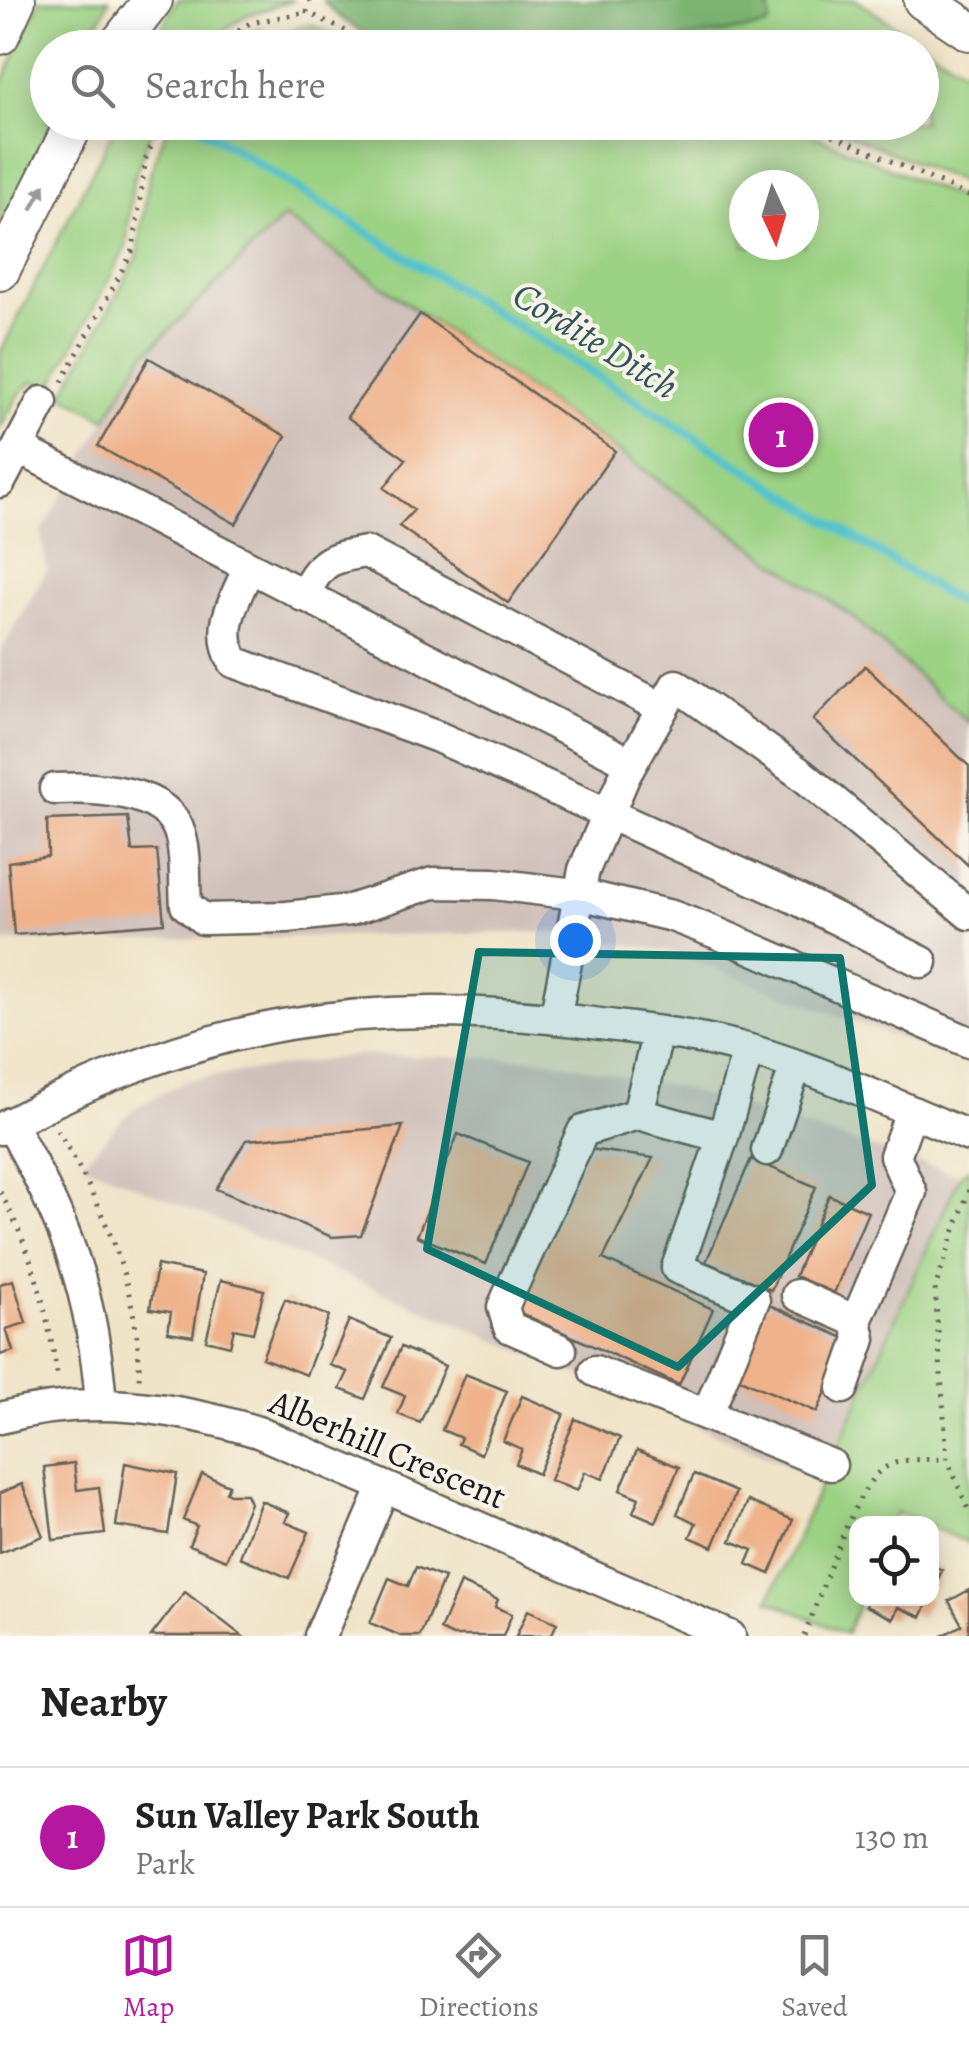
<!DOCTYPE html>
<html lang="en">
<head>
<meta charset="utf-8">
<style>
  :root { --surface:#fff; --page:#f2f2f2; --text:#222; --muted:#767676; --line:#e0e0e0; --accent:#b5179e }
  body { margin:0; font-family:Alegreya,serif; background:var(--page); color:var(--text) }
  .controls { position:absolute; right:30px; bottom:30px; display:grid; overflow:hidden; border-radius:20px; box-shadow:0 5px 25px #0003 }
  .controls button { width:90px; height:90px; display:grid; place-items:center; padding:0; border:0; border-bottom:2px solid var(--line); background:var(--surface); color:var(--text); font:50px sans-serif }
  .compass { position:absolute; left:729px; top:170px; width:90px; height:90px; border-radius:50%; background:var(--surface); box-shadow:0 5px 25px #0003; rotate:176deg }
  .you { position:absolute; left:575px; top:940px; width:35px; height:35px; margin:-25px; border:8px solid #fff; border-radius:50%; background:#1a73e8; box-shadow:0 0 0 15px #1a73e833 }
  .badge { display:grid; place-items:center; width:65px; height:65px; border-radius:50%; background:var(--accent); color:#fff; font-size:32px; font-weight:700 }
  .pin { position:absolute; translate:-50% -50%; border:5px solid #fff; box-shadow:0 2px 10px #0006 }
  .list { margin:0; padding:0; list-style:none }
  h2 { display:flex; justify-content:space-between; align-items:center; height:130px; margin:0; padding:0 40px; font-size:42px }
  h2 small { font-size:32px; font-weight:400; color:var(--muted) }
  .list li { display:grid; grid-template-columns:65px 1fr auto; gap:30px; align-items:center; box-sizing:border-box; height:140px; padding:0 40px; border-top:2px solid var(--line) }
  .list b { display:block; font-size:38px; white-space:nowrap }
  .list p { margin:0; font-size:32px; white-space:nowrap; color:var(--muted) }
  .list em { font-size:32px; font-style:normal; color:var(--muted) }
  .icon { flex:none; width:55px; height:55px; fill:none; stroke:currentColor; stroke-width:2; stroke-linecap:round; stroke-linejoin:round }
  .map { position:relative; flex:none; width:969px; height:1636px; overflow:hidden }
  .search { position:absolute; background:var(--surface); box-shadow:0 5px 25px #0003; left:30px; right:30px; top:30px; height:110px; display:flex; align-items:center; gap:25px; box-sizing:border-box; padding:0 35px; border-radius:55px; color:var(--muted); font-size:38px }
  .sheet { height:270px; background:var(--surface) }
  nav { display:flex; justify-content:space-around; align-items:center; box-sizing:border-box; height:140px; border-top:2px solid var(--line); background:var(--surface); font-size:28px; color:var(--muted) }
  nav a { display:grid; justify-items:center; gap:5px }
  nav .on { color:var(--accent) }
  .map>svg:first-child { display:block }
  .industrial { fill:#cfc0ba }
  .green { fill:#9cd284; stroke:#5c7750; stroke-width:2.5; fill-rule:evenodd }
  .forest { fill:#7db472; stroke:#4c6847; stroke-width:2.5 }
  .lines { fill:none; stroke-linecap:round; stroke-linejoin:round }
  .stream { stroke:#55c3cc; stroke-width:9 }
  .building { fill:#efb28b }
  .minor-casing { stroke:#666258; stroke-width:35 }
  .major-casing { stroke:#666258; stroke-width:42 }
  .path { stroke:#666258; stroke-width:5; stroke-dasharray:2.5 8; stroke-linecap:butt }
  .minor { stroke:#fff; stroke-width:30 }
  .major { stroke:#fff; stroke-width:38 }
  .oneway { fill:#999 }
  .marked { fill:#0f766e; fill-opacity:0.2; stroke:#0f766e; stroke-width:8; stroke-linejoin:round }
  .labels { text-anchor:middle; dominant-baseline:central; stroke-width:8; stroke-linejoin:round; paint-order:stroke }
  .street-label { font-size:35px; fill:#1c1c1c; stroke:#f7f3e8 }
  .water-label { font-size:38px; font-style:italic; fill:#30565a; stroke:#f7f3e8 }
</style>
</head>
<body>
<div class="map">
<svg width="969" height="1636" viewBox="0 0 969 1636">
  <rect width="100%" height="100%" fill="#f7f3e8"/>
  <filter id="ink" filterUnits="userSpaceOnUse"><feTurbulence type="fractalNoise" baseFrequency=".01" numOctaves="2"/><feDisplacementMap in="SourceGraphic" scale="20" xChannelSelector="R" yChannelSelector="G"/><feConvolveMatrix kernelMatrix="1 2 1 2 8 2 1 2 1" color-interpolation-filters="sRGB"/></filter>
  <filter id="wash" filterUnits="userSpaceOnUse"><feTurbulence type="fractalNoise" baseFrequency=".0048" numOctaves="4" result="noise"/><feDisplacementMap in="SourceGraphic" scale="40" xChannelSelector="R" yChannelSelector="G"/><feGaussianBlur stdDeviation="2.25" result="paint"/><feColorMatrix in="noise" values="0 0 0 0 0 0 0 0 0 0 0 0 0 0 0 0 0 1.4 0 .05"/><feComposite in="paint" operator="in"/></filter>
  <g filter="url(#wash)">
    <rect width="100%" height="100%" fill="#f0e4c8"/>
    <path class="industrial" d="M284 217 853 617 969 723V1065L668 951 553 932 0 942V653L47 570 41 533 142 357Z
      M358 1055 544 1059 680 1088 960 1175 820 1479 82 1163 134 1108 189 1080Z"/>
    <path class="green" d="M40 0H109L87 47 48 48V122L52 123 0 227V88Z
      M177 0H294L245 16 203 47H152Z
      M768 0H856L969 74V186L823 123 922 122V48H622L764 27 770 9Z
      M311 25 363 47H224L260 29 269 36Z
      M117 123H154L133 181 126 247 51 388 33 381 19 395 0 428V353Z
      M169 123H786L969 203V723L853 617 284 217 142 357 106 419 63 395 138 255 149 176ZM744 185H804V245H744Z
      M969 1168V1543L932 1528V1524L896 1513 891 1523 856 1524V1598L861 1599 846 1634 769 1600 960 1175Z"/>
    <path class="forest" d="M323 0H768L770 23 764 27 622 48 429 44C401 59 339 24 323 0Z"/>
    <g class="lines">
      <path class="stream" d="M191 122 969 609"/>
    </g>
    <g id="blocks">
      <path class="building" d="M420 314 615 451 508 603 399 526 414 510 384 488 406 459 347 417Z
        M149 358 286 436 236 524 98 446Z
        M865 666 969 766V866L813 720Z
        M128 817 132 851 157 850 164 923 14 935 8 862 48 856 47 820Z
        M403 1126 361 1235 332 1237 216 1189 246 1140Z
        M458 1134 528 1162 486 1264 417 1236Z
        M589 1149 653 1158 603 1259 713 1309 679 1385 518 1312Z
        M751 1159 816 1187 771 1290 706 1262Z
        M829 1195 868 1212 834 1293 795 1276Z
        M157 1265 203 1274 193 1336 168 1332 171 1312 150 1309Z
        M13 1280 26 1323 6 1329 13 1351 0 1355V1284Z
        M221 1280 264 1290 253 1333 234 1329 230 1346 206 1340Z
        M285 1299 329 1316 306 1375 262 1358Z
        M767 1304 849 1340 817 1412 735 1377Z
        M349 1320 391 1338 365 1399 340 1389 348 1372 330 1365Z
        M401 1347 445 1366 420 1423 398 1414 405 1396 383 1387Z
        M465 1374 507 1391 481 1454 458 1444 461 1438 442 1430Z
        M522 1396 564 1414 538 1474 516 1464 522 1449 503 1441Z
        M575 1419 620 1438 603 1479 585 1472 577 1491 550 1480Z
        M637 1450 679 1467 656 1522 633 1512 639 1498 620 1490Z
        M74 1463 77 1490 99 1487 105 1534 53 1540 44 1467Z
        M125 1463 177 1474 168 1534 116 1526Z
        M202 1474 229 1485 226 1492 230 1494H246L250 1503 226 1560 189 1545 197 1526 183 1520Z
        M694 1474 736 1492 713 1547 690 1537 696 1523 677 1514Z
        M22 1484 43 1536 0 1553V1493Z
        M261 1501 289 1513 285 1522 309 1532 289 1578 240 1557Z
        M748 1501 793 1520 770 1574 747 1564 753 1550 731 1541Z
        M932 1565 942 1570 932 1594Z
        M416 1567 444 1578 420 1636H401L370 1623 389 1578 408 1586Z
        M460 1583 498 1600 495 1607 512 1614 503 1636H453L440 1630Z
        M969 1590V1636H942L962 1625 949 1601Z
        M185 1592 242 1636H151Z
        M869 1598H930L921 1617 898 1607 893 1619 865 1606Z
        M528 1610 557 1623 551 1636H516Z"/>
    </g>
  </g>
  <g filter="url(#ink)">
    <use href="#blocks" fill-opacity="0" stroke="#666258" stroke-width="2.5"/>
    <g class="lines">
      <defs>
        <path id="minor" d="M18 448 631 763
          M0 482 42 402
          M249 567C235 600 215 629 234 662L438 737 795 898 922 962
          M303 596C321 561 328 558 366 552L662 708
          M55 789C92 787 167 788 180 834 187 855 184 882 186 905L203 919 287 917 350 910 433 883 494 884 583 895 672 916 719 934 969 1042
          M555 1019 584 870 625 775 676 685 801 774 969 914
          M658 1032 638 1114 723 1137 748 1050
          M10 1123C65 1221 93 1291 101 1404
          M0 1129C202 1020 366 994 593 1023 645 1030 699 1035 750 1050 825 1072 897 1106 969 1136
          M723 1137 677 1268 754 1300 707 1415 831 1465
          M767 1150 796 1065
          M797 1295 856 1321 911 1192 895 1156 911 1112
          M561 1350 509 1327 503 1307 583 1131 638 1114
          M595 1371 707 1415
          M843 1388 860 1339 856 1321
          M0 1418C88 1394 173 1406 258 1432L730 1636
          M320 1636 383 1489"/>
        <path id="major" d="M923 0 969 31
          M0 35 16 0
          M116 48 153 0
          M0 271 75 122"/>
      </defs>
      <use href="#minor" class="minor-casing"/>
      <use href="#major" class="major-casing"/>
      <path class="path" d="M310 0 307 12 380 48
        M212 48 250 23 307 12
        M804 122 969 196
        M62 382 133 250 146 158 162 122
        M57 1130C102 1202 142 1295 139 1382
        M969 1190 935 1288 947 1459 969 1511
        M0 1192C34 1254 47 1311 58 1380
        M804 1636C820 1598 851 1497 879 1472 897 1456 924 1460 947 1459"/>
      <use href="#minor" class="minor"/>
      <use href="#major" class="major"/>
    </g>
    <defs><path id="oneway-solid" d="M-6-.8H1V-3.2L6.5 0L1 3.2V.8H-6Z" transform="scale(2.5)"/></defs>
    <use class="oneway" href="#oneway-solid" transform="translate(38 197) rotate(-62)"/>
  </g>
  <path class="marked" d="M479 952 840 958 872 1185 678 1367 427 1249Z"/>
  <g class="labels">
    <g class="street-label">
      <text transform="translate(388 1449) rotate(23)">Alberhill Crescent</text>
    </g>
    <g class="water-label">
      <text transform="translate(596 340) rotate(32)">Cordite Ditch</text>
    </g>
  </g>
</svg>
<div class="controls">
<button><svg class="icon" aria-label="locate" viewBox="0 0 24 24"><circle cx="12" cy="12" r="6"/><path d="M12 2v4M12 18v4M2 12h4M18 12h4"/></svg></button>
</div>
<svg class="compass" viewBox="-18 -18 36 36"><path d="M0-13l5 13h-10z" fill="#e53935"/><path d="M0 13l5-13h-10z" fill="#767676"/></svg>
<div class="you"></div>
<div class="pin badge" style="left:781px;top:435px">1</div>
<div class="search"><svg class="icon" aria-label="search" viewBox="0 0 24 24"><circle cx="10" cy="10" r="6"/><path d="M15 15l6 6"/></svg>Search here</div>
</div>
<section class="sheet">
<h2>Nearby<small></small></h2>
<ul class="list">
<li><span class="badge">1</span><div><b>Sun Valley Park South</b><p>Park</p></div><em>130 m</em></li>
</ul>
</section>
<nav>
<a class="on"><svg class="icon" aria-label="map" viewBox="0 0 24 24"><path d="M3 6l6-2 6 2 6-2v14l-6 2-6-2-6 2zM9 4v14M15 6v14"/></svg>Map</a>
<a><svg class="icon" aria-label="directions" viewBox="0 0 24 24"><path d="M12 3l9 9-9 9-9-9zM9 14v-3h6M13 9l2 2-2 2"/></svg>Directions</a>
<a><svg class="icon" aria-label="saved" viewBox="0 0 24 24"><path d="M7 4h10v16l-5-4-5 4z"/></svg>Saved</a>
</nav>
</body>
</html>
